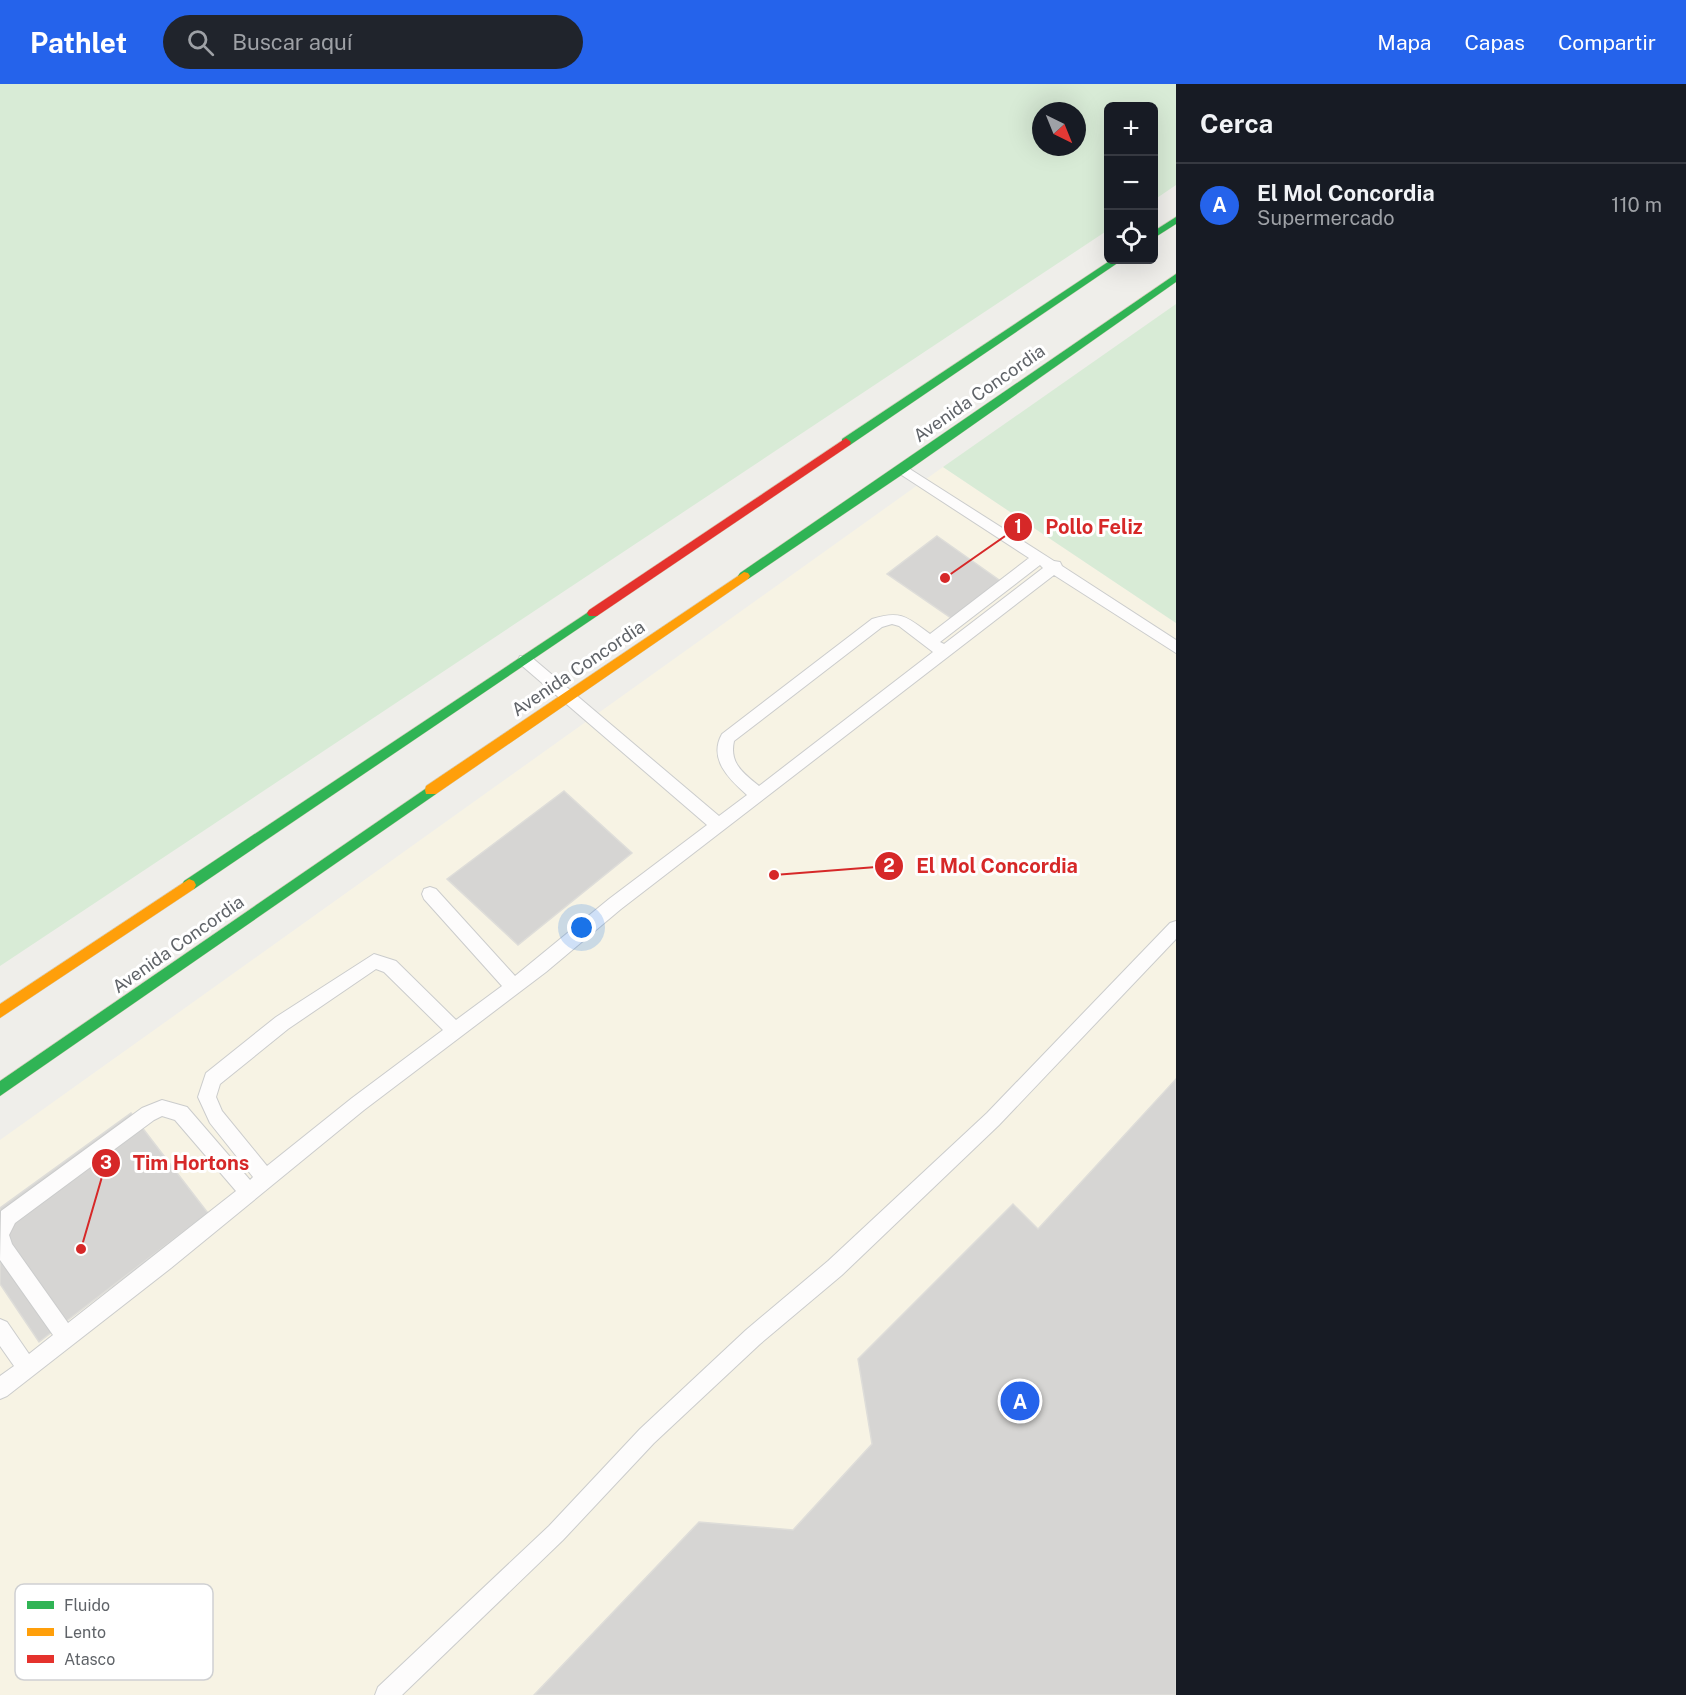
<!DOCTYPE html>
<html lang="es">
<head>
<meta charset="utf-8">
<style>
  :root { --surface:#171b24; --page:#20242c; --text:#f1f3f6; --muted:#9ea1a6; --line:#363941; --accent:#2563eb }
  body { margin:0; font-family:"Public Sans",sans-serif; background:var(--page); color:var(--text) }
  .controls { position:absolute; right:18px; top:18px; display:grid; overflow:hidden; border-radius:9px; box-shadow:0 6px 24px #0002 }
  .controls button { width:54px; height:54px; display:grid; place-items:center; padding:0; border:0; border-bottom:2px solid var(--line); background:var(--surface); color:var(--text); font:30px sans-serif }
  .compass { position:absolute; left:1032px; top:18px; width:54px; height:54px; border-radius:50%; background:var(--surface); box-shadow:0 6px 24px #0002; rotate:137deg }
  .you { position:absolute; left:582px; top:844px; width:21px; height:21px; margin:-15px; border:4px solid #fff; border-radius:50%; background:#1a73e8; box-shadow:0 0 0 9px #1a73e833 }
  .badge { display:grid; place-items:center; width:39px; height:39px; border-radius:50%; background:var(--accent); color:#fff; font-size:20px; font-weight:700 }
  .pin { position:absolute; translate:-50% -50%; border:3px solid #fff; box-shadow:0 2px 6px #0006 }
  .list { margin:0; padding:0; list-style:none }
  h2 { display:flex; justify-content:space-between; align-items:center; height:78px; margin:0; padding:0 24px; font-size:26px }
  h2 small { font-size:20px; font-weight:400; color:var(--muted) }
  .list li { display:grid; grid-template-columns:39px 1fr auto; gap:18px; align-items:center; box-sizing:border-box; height:84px; padding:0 24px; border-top:2px solid var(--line) }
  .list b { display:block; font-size:22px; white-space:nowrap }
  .list p { margin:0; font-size:20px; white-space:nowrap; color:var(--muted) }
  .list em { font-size:20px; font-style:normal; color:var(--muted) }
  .icon { flex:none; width:33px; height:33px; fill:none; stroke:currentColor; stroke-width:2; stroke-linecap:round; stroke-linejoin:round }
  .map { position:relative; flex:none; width:1176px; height:1611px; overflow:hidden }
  header { display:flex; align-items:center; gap:36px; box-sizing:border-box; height:84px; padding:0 30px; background:var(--accent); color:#fff }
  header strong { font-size:28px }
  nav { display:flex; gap:33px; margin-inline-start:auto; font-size:21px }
  .search { width:420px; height:54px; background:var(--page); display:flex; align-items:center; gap:15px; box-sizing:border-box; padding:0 21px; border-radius:33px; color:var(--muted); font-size:22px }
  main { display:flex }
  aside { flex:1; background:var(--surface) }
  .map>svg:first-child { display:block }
  .commercial { fill:#f7f3e4 }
  .green { fill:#d8ebd6; fill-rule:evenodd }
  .building { fill:#d6d5d3; stroke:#deddd9; stroke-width:1.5 }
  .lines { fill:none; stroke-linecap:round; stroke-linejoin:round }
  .lane-casing { stroke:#cbcccc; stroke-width:2 }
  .fast-casing { stroke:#d7ceb8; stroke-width:1 }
  .slow-casing { stroke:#d7ceb8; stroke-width:1 }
  .jam-casing { stroke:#d7ceb8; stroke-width:1 }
  .lane { fill:#fdfcfc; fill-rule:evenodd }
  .fast { fill:#30b455; fill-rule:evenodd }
  .slow { fill:#ff9f0a; fill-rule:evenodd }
  .jam { fill:#e5322d; fill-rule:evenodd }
  .labels { text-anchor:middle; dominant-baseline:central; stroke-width:6; stroke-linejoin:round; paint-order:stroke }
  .street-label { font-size:18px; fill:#5f6368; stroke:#fff }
  .key { fill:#fff; stroke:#cfd0d2; stroke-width:1.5 }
  .key-label { font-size:16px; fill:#5f6368 }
  .leader { fill:none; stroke:#d62828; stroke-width:2 }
  .callout-dot { fill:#d62828; stroke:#fff; stroke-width:2 }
  .mark-label { font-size:18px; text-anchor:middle; font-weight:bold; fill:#fff }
  .callout-label { font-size:20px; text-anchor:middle; font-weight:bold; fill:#d62828; stroke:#fff; stroke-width:6; stroke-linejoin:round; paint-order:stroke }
</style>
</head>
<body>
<header>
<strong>Pathlet</strong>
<div class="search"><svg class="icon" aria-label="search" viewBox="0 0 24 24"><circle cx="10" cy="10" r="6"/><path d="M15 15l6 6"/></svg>Buscar aquí</div>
<nav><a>Mapa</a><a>Capas</a><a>Compartir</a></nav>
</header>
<main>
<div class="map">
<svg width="1176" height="1611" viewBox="0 0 1176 1611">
  <rect width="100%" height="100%" fill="#efeeea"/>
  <path class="commercial" d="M943 383 1176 539V1611H0V1056Z"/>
  <path class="green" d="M0 0H1176V101L1154 116V22H1108V146L0 882ZM1041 27H1077V63H1041Z
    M1176 220V539L943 383Z"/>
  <path class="building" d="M937 452 1002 498 954 536 887 490Z
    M564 707 632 769 518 861 447 795Z
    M1176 995V1611H534L699 1438 793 1446 872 1360 858 1275 1013 1120 1038 1145Z
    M131 1029 208 1129 39 1258 0 1200V1124Z"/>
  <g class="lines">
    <defs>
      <path id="lane" d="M902 380 1054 477 1060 478 1062 482 1176 556V569L1054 491 621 825 546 888 364 1026 171 1184 7 1312 0 1315V1292L14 1282 0 1262V1235L7 1238 29 1270 53 1251 0 1176 1 1127 142 1024 162 1016 187 1023 250 1096 253 1093 210 1039 198 1013 206 989 276 933 374 870 396 877 456 936 502 902 424 815 422 810 424 805 430 803 436 805 515 892 609 815 707 741 520 580 518 576 520 572H530L719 732 747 711C729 695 708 675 722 650L872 535C901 526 907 533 930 550L1029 474 897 388 895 385ZM1040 481 1043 484 944 560 940 558ZM892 540 899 542 933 568 759 702C743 689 729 679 734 657L882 543ZM376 885 384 888 443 946 352 1014 267 1082 222 1027 216 1013 220 1000 288 945ZM162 1032 175 1036 236 1107 68 1239 12 1160 9 1151 15 1139 154 1036Z
        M1176 837V855L999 1041 842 1191 760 1260 654 1359 563 1456 402 1611H375L378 1603 549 1442 640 1345 746 1246 828 1177 987 1029 1170 839Z"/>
      <path id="fast" d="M1176 133V140L1154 154V147Z
        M1111 176H1122L850 361H842V355Z
        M1176 190V198L906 388 748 495H740L738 492 740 489Z
        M593 525 597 526 599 529 597 532 194 805H184L182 801 184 797Z
        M431 701 436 702 437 706 436 710 0 1012V997Z"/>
      <path id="slow" d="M744 488 748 489 750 492 748 495 436 710H426L425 706 426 702Z
        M189 795 194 797 196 801 194 805 0 934V920Z"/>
      <path id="jam" d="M846 354 851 358 850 361 597 532H589L587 529 589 526Z"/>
    </defs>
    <use href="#lane" class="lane-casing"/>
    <use href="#fast" class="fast-casing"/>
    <use href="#slow" class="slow-casing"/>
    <use href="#jam" class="jam-casing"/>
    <use href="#lane" class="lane"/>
    <use href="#fast" class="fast"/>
    <use href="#slow" class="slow"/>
    <use href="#jam" class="jam"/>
  </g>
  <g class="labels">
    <g class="street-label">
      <text transform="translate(979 309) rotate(-35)">Avenida Concordia</text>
      <text transform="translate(578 584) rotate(-34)">Avenida Concordia</text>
      <text transform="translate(178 860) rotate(-35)">Avenida Concordia</text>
    </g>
  </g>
  <rect x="15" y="1500" width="198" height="96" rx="9" class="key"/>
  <rect x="27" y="1517" width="27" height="8" fill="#30b455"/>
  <rect x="27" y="1544" width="27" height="8" fill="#ff9f0a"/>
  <rect x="27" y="1571" width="27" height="8" fill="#e5322d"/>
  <g class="key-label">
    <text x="64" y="1527">Fluido</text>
    <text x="64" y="1554">Lento</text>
    <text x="64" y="1581">Atasco</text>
  </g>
  <path class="leader" d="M945 494L1018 443M774 791L889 782M81 1165L106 1079"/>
  <g class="callout-dot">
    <circle cx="945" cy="494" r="6"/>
    <circle cx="774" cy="791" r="6"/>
    <circle cx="81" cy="1165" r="6"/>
    <circle cx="1018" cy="443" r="15"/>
    <circle cx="889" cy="782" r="15"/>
    <circle cx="106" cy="1079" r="15"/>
  </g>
  <g class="mark-label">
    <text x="1018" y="449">1</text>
    <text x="889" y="788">2</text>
    <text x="106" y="1085">3</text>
  </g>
  <g class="callout-label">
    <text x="1094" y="450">Pollo Feliz</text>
    <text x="997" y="789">El Mol Concordia</text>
    <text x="191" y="1086">Tim Hortons</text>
  </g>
</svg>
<div class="controls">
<button>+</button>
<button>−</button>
<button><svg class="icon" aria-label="locate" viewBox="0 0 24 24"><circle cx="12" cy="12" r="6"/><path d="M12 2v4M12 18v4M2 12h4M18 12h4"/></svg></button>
</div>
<svg class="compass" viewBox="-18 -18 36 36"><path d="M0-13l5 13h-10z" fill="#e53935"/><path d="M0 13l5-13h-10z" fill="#9ea1a6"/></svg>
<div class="you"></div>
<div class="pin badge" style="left:1020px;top:1317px">A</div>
</div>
<aside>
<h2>Cerca<small></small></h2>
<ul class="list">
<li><span class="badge">A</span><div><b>El Mol Concordia</b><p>Supermercado</p></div><em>110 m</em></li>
</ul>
</aside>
</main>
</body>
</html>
